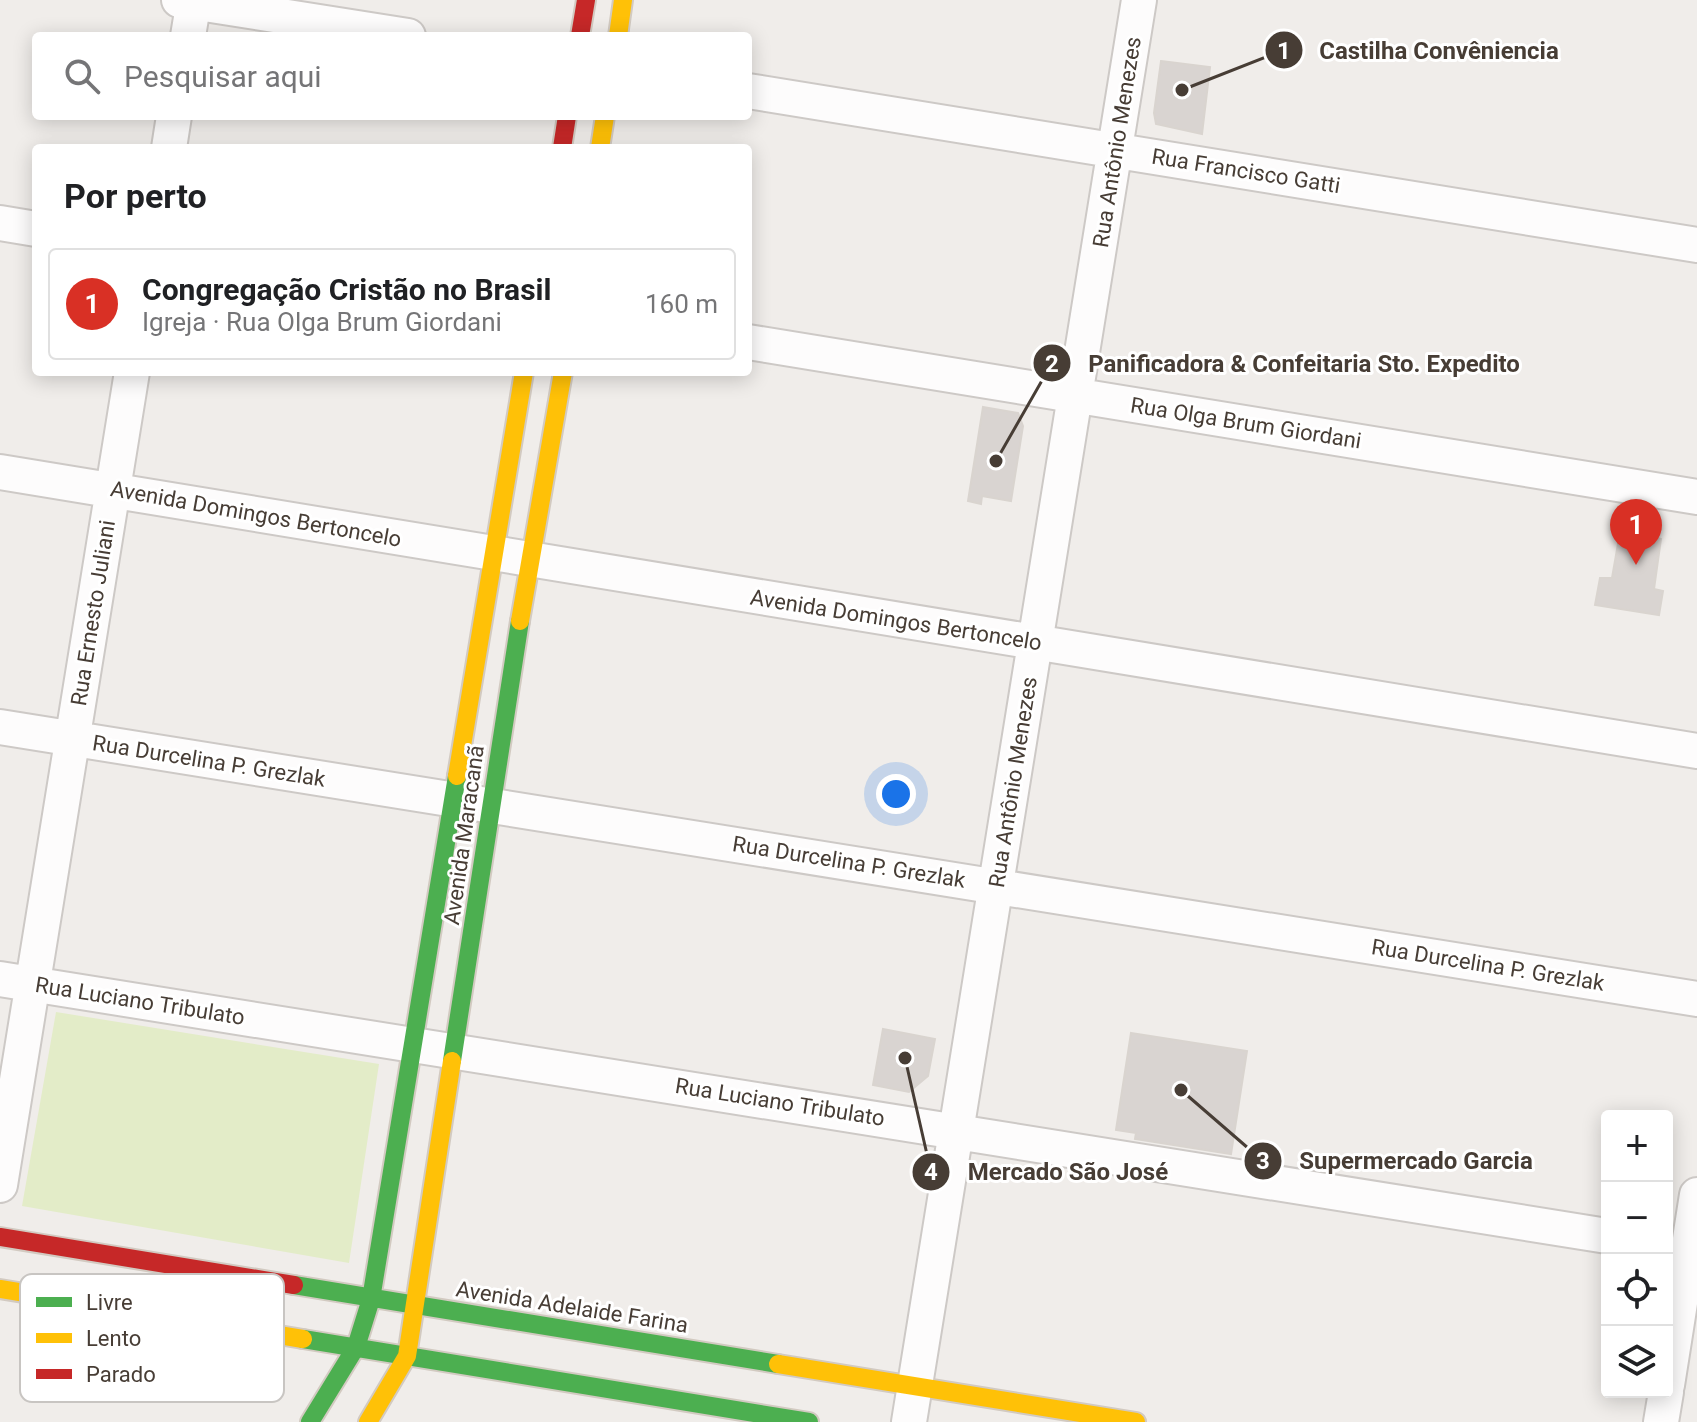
<!DOCTYPE html>
<html lang="pt">
<head>
<meta charset="utf-8">
<style>
  :root { --surface:#fff; --page:#f2f2f2; --text:#202124; --muted:#757577; --line:#e0e0e0; --accent:#d93025 }
  body { margin:0; font-family:Roboto,sans-serif; background:var(--page); color:var(--text) }
  .controls { position:absolute; right:24px; bottom:24px; display:grid; overflow:hidden; border-radius:8px; box-shadow:0 4px 20px #0003 }
  .controls button { width:72px; height:72px; display:grid; place-items:center; padding:0; border:0; border-bottom:2px solid var(--line); background:var(--surface); color:var(--text); font:40px sans-serif }
  .you { position:absolute; left:896px; top:794px; width:28px; height:28px; margin:-20px; border:6px solid #fff; border-radius:50%; background:#1a73e8; box-shadow:0 0 0 12px #1a73e833 }
  .badge { display:grid; place-items:center; width:52px; height:52px; border-radius:50%; background:var(--accent); color:#fff; font-size:26px; font-weight:700 }
  .pin { position:absolute; translate:-50% -66px; filter:drop-shadow(0 2px 4px #0008) }
  .pin::after { content:''; position:absolute; top:42px; width:28px; height:24px; background:inherit; clip-path:polygon(0 0,100% 0,50% 100%) }
  .list { margin:0; padding:0; list-style:none }
  h2 { display:flex; justify-content:space-between; align-items:center; height:104px; margin:0; padding:0 32px; font-size:34px }
  h2 small { font-size:26px; font-weight:400; color:var(--muted) }
  .list li { display:grid; grid-template-columns:52px 1fr auto; gap:24px; align-items:center; box-sizing:border-box; height:112px; margin:0 16px 16px; padding:0 16px; border:2px solid var(--line); border-radius:8px }
  .list b { display:block; font-size:30px; white-space:nowrap }
  .list p { margin:0; font-size:26px; white-space:nowrap; color:var(--muted) }
  .list em { font-size:26px; font-style:normal; color:var(--muted) }
  .icon { flex:none; width:44px; height:44px; fill:none; stroke:currentColor; stroke-width:2; stroke-linecap:round; stroke-linejoin:round }
  .map { position:relative; flex:none; width:1697px; height:1422px; overflow:hidden }
  .search { position:absolute; background:var(--surface); box-shadow:0 4px 20px #0003; left:32px; top:32px; width:720px; height:88px; display:flex; align-items:center; gap:20px; box-sizing:border-box; padding:0 28px; border-radius:8px; color:var(--muted); font-size:30px }
  .panel { position:absolute; background:var(--surface); box-shadow:0 4px 20px #0003; left:32px; top:144px; width:720px; height:232px; border-radius:8px }
  .map>svg:first-child { display:block }
  .green { fill:#e3ecc8 }
  .building { fill:#d9d4d1; stroke:#d9d4cf; stroke-width:2 }
  .lines { fill:none; stroke-linecap:round; stroke-linejoin:round }
  .street-casing { stroke:#cdc9c6; stroke-width:38 }
  .fast-casing { stroke:#d2cac1; stroke-width:22 }
  .slow-casing { stroke:#d2cac1; stroke-width:22 }
  .jam-casing { stroke:#d2cac1; stroke-width:22 }
  .street { stroke:#fdfcfc; stroke-width:34 }
  .fast { stroke:#4caf50; stroke-width:18 }
  .slow { stroke:#ffc107; stroke-width:18 }
  .jam { stroke:#c62828; stroke-width:18 }
  .labels { text-anchor:middle; dominant-baseline:central; stroke-width:6; stroke-linejoin:round; paint-order:stroke }
  .street-label { font-size:22px; fill:#473d35; stroke:#fff }
  .key { fill:#fff; stroke:#c8c5c2; stroke-width:2 }
  .key-label { font-size:22px; fill:#473d35 }
  .leader { fill:none; stroke:#473d35; stroke-width:3 }
  .callout-dot { fill:#473d35; stroke:#fff; stroke-width:3 }
  .mark-label { font-size:24px; text-anchor:middle; font-weight:bold; fill:#fff }
  .callout-label { font-size:24px; text-anchor:middle; font-weight:bold; fill:#473d35; stroke:#fff; stroke-width:6; stroke-linejoin:round; paint-order:stroke }
</style>
</head>
<body>
<div class="map">
<svg width="1697" height="1422" viewBox="0 0 1697 1422">
  <rect width="100%" height="100%" fill="#f0edea"/>
  <path class="green" d="M56 1012 379 1064 349 1263 22 1206Z"/>
  <path class="building" d="M1161 61 1210 67 1202 134 1156 124 1154 113Z
    M983 407 1018 413 1023 426 1011 501 982 496 981 504 968 501Z
    M1633 523 1656 528 1654 537 1661 539 1654 589 1663 591 1659 615 1595 605 1600 578H1612L1620 532 1631 533Z
    M883 1029 935 1039 928 1076 909 1092 873 1085Z
    M1131 1033 1247 1051 1231 1154 1135 1139 1136 1133 1116 1130Z"/>
  <g class="lines">
    <defs>
      <path id="street" d="M179 0 408 36
        M188 36 194 0
        M748 91 1697 245
        M169 148 174 116
        M0 223 36 229
        M748 342 1697 497
        M0 472 1697 751
        M0 727 1697 999
        M0 979 1607 1236
        M0 1185 132 372
        M1667 1385 1697 1195
        M909 1422 1139 0
        M1661 1422 1666 1392"/>
      <path id="fast" d="M452 1061 520 621
        M294 1285 778 1364
        M303 1339 809 1422
        M310 1422 356 1347 371 1299 457 776"/>
      <path id="slow" d="M618 36 623 0
        M600 148 605 116
        M520 621 563 372
        M457 776 524 372
        M0 1289 303 1339
        M778 1364 1136 1422
        M368 1422 407 1356 452 1061"/>
      <path id="jam" d="M580 36 586 0
        M562 148 567 116
        M0 1237 294 1285"/>
    </defs>
    <use href="#street" class="street-casing"/>
    <use href="#fast" class="fast-casing"/>
    <use href="#slow" class="slow-casing"/>
    <use href="#jam" class="jam-casing"/>
    <use href="#street" class="street"/>
    <use href="#fast" class="fast"/>
    <use href="#slow" class="slow"/>
    <use href="#jam" class="jam"/>
  </g>
  <g class="labels">
    <g class="street-label">
      <text transform="translate(1117 142) rotate(-81)">Rua Antônio Menezes</text>
      <text transform="translate(1246 171) rotate(9)">Rua Francisco Gatti</text>
      <text transform="translate(1246 423) rotate(9)">Rua Olga Brum Giordani</text>
      <text transform="translate(256 514) rotate(10)">Avenida Domingos Bertoncelo</text>
      <text transform="translate(93 613) rotate(-81)">Rua Ernesto Juliani</text>
      <text transform="translate(896 620) rotate(9)">Avenida Domingos Bertoncelo</text>
      <text transform="translate(209 761) rotate(9)">Rua Durcelina P. Grezlak</text>
      <text transform="translate(1013 782) rotate(-81)">Rua Antônio Menezes</text>
      <text transform="translate(464 835) rotate(-82)">Avenida Maracanã</text>
      <text transform="translate(849 862) rotate(9)">Rua Durcelina P. Grezlak</text>
      <text transform="translate(1488 965) rotate(9)">Rua Durcelina P. Grezlak</text>
      <text transform="translate(140 1001) rotate(9)">Rua Luciano Tribulato</text>
      <text transform="translate(780 1102) rotate(9)">Rua Luciano Tribulato</text>
      <text transform="translate(572 1307) rotate(9)">Avenida Adelaide Farina</text>
    </g>
  </g>
  <rect x="20" y="1274" width="264" height="128" rx="12" class="key"/>
  <rect x="36" y="1297" width="36" height="10" fill="#4caf50"/>
  <rect x="36" y="1333" width="36" height="10" fill="#ffc107"/>
  <rect x="36" y="1369" width="36" height="10" fill="#c62828"/>
  <g class="key-label">
    <text x="86" y="1310">Livre</text>
    <text x="86" y="1346">Lento</text>
    <text x="86" y="1382">Parado</text>
  </g>
  <path class="leader" d="M1182 90L1284 50M996 461L1052 363M1181 1090L1263 1161M905 1058L931 1172"/>
  <g class="callout-dot">
    <circle cx="1182" cy="90" r="8"/>
    <circle cx="996" cy="461" r="8"/>
    <circle cx="1181" cy="1090" r="8"/>
    <circle cx="905" cy="1058" r="8"/>
    <circle cx="1284" cy="50" r="20"/>
    <circle cx="1052" cy="363" r="20"/>
    <circle cx="1263" cy="1161" r="20"/>
    <circle cx="931" cy="1172" r="20"/>
  </g>
  <g class="mark-label">
    <text x="1284" y="59">1</text>
    <text x="1052" y="372">2</text>
    <text x="1263" y="1169">3</text>
    <text x="931" y="1180">4</text>
  </g>
  <g class="callout-label">
    <text x="1439" y="59">Castilha Convêniencia</text>
    <text x="1304" y="372">Panificadora &amp; Confeitaria Sto. Expedito</text>
    <text x="1416" y="1169">Supermercado Garcia</text>
    <text x="1068" y="1180">Mercado São José</text>
  </g>
</svg>
<div class="controls">
<button>+</button>
<button>−</button>
<button><svg class="icon" aria-label="locate" viewBox="0 0 24 24"><circle cx="12" cy="12" r="6"/><path d="M12 2v4M12 18v4M2 12h4M18 12h4"/></svg></button>
<button><svg class="icon" aria-label="layers" viewBox="0 0 24 24"><path d="M12 4l9 5-9 5-9-5zM3 14l9 5 9-5"/></svg></button>
</div>
<div class="you"></div>
<div class="pin badge" style="left:1636px;top:565px">1</div>
<div class="search"><svg class="icon" aria-label="search" viewBox="0 0 24 24"><circle cx="10" cy="10" r="6"/><path d="M15 15l6 6"/></svg>Pesquisar aqui</div>
<section class="panel">
<h2>Por perto<small></small></h2>
<ul class="list">
<li><span class="badge">1</span><div><b>Congregação Cristão no Brasil</b><p>Igreja · Rua Olga Brum Giordani</p></div><em>160 m</em></li>
</ul>
</section>
</div>
</body>
</html>
